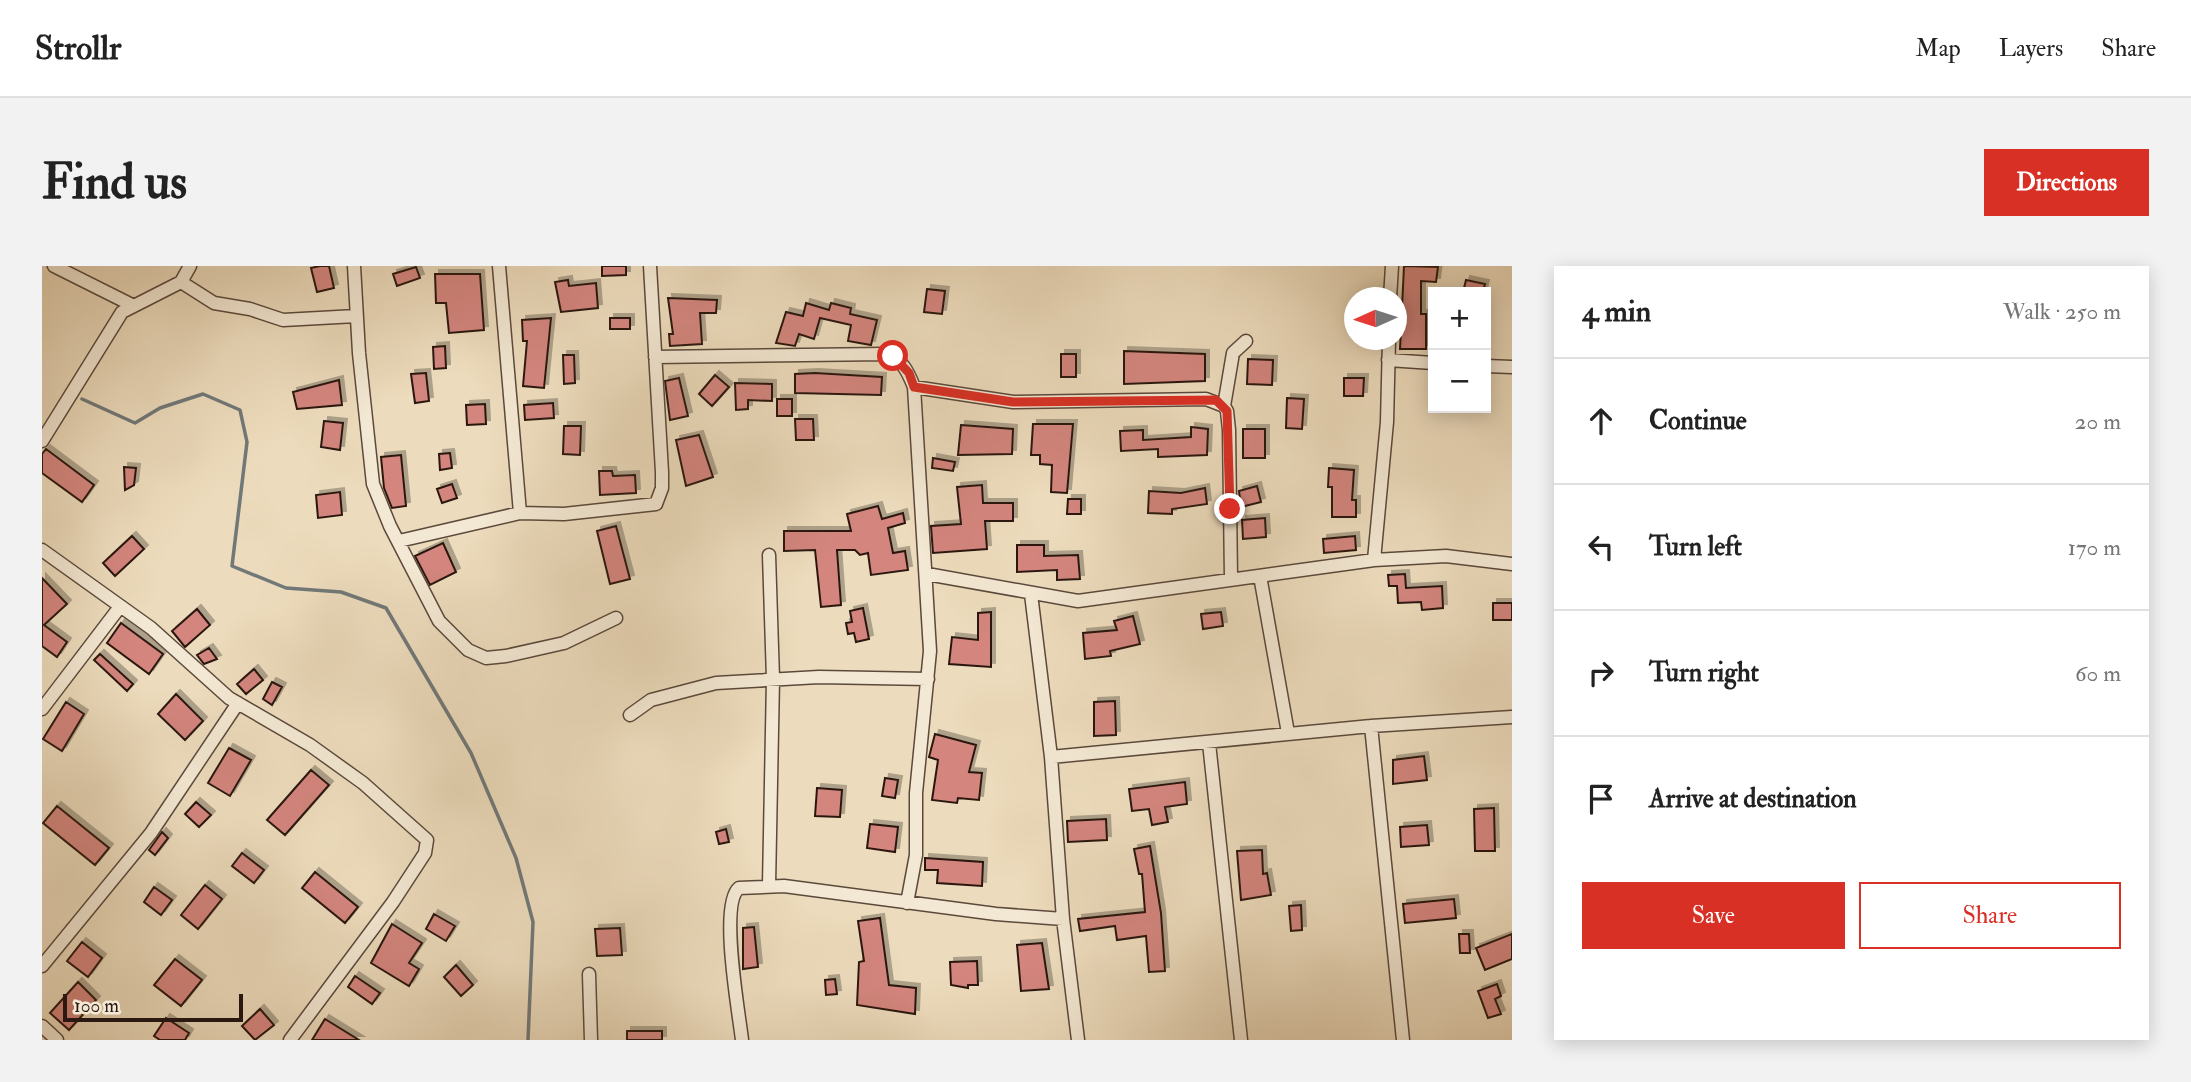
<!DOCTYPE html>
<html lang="en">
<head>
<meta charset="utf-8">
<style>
  :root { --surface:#fff; --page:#f2f2f2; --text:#222; --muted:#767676; --line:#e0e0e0; --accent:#d93025 }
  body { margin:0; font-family:"IM FELL Double Pica",serif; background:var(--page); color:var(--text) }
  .controls { position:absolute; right:21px; top:21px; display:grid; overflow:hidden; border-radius:0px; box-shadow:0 4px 18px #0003 }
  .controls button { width:63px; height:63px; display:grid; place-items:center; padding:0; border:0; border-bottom:2px solid var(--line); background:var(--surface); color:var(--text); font:35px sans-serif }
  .compass { position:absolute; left:1302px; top:21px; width:63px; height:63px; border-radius:50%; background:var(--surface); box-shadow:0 4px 18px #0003; rotate:267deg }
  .scale { position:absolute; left:21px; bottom:18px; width:180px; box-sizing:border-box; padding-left:7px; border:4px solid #2b1811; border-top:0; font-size:19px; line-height:24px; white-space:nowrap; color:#2b1811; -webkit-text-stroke:5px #f3e8d3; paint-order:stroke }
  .stop { position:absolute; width:21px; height:21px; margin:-16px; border:5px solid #d93025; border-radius:50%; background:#fff }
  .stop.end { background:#d93025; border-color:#fff; box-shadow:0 2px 7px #0008 }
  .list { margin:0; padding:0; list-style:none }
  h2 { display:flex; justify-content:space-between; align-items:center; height:91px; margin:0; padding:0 28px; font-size:30px }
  h2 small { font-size:23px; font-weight:400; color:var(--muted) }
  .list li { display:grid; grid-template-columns:46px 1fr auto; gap:21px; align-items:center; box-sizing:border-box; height:126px; padding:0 28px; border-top:2px solid var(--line) }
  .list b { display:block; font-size:26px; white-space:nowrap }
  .list em { font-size:23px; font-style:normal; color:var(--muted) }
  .actions { display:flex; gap:14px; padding:21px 28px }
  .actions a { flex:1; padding:16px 0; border:2px solid var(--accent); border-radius:0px; text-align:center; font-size:24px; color:var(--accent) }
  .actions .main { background:var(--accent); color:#fff }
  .icon { flex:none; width:38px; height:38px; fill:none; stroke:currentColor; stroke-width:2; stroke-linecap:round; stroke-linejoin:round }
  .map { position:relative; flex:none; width:1470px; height:774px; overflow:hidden; border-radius:0px }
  header { display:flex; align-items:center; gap:42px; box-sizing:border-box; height:98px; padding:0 35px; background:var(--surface); border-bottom:2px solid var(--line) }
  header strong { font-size:33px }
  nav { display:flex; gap:38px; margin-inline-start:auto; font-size:24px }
  .intro { display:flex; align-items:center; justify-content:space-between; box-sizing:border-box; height:168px; padding:0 42px }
  h1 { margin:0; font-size:49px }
  .button { padding:18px 32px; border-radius:0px; background:var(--accent); color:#fff; font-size:24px; font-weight:700 }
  main { display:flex; gap:42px; padding:0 42px }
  aside { flex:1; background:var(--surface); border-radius:0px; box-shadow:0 4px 18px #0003 }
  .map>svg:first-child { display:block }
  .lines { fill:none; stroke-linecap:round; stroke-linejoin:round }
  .stream { stroke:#717878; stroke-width:3.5 }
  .building { fill:#d3857e; stroke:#2b1811; stroke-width:2; filter:url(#shadow) }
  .street-casing { stroke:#5b493c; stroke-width:15 }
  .street { stroke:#f3e8d3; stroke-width:12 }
  .route { stroke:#d93025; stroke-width:9 }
</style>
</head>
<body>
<header>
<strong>Strollr</strong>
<nav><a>Map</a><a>Layers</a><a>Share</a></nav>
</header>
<div class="intro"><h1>Find us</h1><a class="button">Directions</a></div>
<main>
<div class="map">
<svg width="1470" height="774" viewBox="0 0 1470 774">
  <defs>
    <filter id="shadow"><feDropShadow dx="4" dy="-4" stdDeviation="0" flood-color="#0004"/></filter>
  </defs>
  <rect width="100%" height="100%" fill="#ecdbbc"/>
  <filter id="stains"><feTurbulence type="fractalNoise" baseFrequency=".00286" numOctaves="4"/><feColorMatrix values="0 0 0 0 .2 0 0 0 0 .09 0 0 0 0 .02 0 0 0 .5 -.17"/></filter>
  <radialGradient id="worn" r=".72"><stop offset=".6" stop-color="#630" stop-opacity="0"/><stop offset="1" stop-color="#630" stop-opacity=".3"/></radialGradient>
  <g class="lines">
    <path class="stream" d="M40 133 93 157 118 142 161 128 198 144 205 176 190 300 244 322 299 326 344 342 429 487 474 592 491 656 486 774"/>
  </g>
  <path class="building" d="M278 0H287L292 22 275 26 269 2Z
    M560 0H584V9L560 10Z
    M1362 0 1396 1 1394 16 1379 15V48H1384V83H1358Z
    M374 1 378 12 355 20 351 8Z
    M393 8H438L442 64 407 67 404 37H394Z
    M526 14 527 20 554 17 556 42 519 46 513 16Z
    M1424 14 1443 18 1441 26H1421Z
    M885 23 903 25 900 48 882 46Z
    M626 32 675 34 674 47H658L660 78 628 80 627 68H631Z
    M764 37 787 44 789 37 809 42 808 48 835 54 829 79 806 75 809 59 778 52 772 73 757 68 753 80 734 77 744 46 761 50Z
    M509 52 502 122 481 120 485 75H481L480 54Z
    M568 52H588V63H568Z
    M403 80 404 102 392 103 391 81Z
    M1082 85 1163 88V115L1082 118Z
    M1019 88H1034V111H1019Z
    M521 89H532L533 117 522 118Z
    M1206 93 1231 94 1230 119 1205 118Z
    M384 107 387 135 373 137 369 108Z
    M773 107 840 111 839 129 753 127V108Z
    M673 109 687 121 670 140 657 128Z
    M637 112 646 150 628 154 623 115Z
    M1302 112H1322L1321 130H1302Z
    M297 114 300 139 255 143 251 126Z
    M693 117 730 118V135L706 134V143L694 144Z
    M1245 132 1262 133 1260 163 1244 162Z
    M735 133H750V150H735Z
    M511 137 512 152 483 154 482 139Z
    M443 138 444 158 425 159 424 139Z
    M753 153H771L772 174H754Z
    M282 155 301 157 298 184 279 181Z
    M991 158H1031L1025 227 1009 226 1010 199 998 198V189H989Z
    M919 159 971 163 970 188 916 189Z
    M522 160H539L538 189 521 188Z
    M1149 161 1166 163 1165 189 1116 191V183L1079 185 1078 165 1101 164V174L1149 171Z
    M1201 163H1223V192H1201Z
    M657 169 671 211 644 220 634 174Z
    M4 183 52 219 40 236 0 207V188Z
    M408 187 410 202 398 204 397 188Z
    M359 189 364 240 350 242 342 222 339 191Z
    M891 192 913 196 911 205 890 202Z
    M82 201 94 202 92 219 83 224Z
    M1287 202 1312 204 1310 234H1314V251H1290V221H1286Z
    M557 205H570L571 210 593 209 594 227 558 229Z
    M410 218 415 232 400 237 395 223Z
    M940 219 941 237H971V255H943L945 283 891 287 889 260 919 258 915 221Z
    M1215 220 1219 236 1199 241 1197 225Z
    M1163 222 1165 238 1130 243V248L1106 247 1107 225 1139 227Z
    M298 226 300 249 276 252 274 229Z
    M1026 233H1039V248H1025Z
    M836 240 840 253 861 247 863 257 846 262 851 287 863 285 866 304 829 309 826 287 818 289 813 284H795L799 339 779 341 773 284 742 285V265H809L805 248Z
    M1223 252 1224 271 1201 273 1200 254Z
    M574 260 588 313 568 318 555 265Z
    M90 270 102 283 73 310 61 297Z
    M1313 270 1314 284 1282 287 1281 273Z
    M401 277 414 306 388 319 373 290Z
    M975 279H1002V290L1036 289 1038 313 1015 314V304L975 306Z
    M1363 308 1364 322 1400 320 1401 342 1380 344 1379 336 1356 337 1355 320H1347L1346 309Z
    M0 312 25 338 2 359 25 376 15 391 0 380Z
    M1451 337H1470V354H1451Z
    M821 342 827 373 814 376 812 367 806 368 804 357 810 356 808 345Z
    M155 343 168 359 143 381 130 365Z
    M949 346V401L907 398 910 371 936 374V347Z
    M1179 346 1181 360 1161 363 1159 348Z
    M1091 350 1098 378 1068 385 1069 390 1043 393 1041 367 1075 364 1072 355Z
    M79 357 121 388 107 408 65 377Z
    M167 382 175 393 162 398 155 389Z
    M58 388 91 418 85 425 52 394Z
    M212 403 221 414 204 428 195 418Z
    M230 416 240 421 230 439 221 433Z
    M134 428 161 455 143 474 116 448Z
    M1073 435 1074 469 1052 470V436Z
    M24 436 42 448 20 485 1 473Z
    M893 468 934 479 927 506 940 507 937 534 916 532 915 537 890 534 896 494 887 491Z
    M187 482 209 494 188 530 166 517Z
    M1382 490 1385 514 1351 518V494Z
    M269 504 287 519 243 569 225 554Z
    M843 512 856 514 853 532 840 530Z
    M1143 516 1145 538 1123 541 1126 556 1110 559 1107 543 1090 545 1087 523Z
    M775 522 800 524 798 551 773 550Z
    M154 536 169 549 157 561 143 548Z
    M15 540 67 582 53 599 1 557Z
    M1452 542 1453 585H1433L1432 543Z
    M1064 553 1065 574 1026 576 1025 555Z
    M828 558 856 561 853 586 825 582Z
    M1385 559 1387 579 1359 581 1358 561Z
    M684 563 687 576 677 578 674 566Z
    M120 566 126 572 113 589 107 584Z
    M1108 580 1119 647 1123 705 1107 706 1104 670 1075 674 1073 660 1038 665 1036 653 1103 646 1100 608H1097L1092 583Z
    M1220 584 1221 608 1225 607 1229 629 1199 634 1195 585Z
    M200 587 222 604 212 617 190 600Z
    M883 592 941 596 940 620 895 617 896 604H883Z
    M273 606 316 641 303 657 260 622Z
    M163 619 180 633 156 663 139 649Z
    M112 621 130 634 119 649 102 636Z
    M1412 633 1414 652 1363 657 1361 638Z
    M1259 639 1260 664 1249 665 1247 640Z
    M392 648 413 660 404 675 384 663Z
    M838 652 847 719 874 722 873 748 815 739 817 696 822 695 816 655Z
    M350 658 380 677 367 697 377 703 367 720 329 697Z
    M712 661 716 701 701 703V662Z
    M578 662 580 689 555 690 553 663Z
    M1417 668H1427L1428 687H1418Z
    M1470 668V693L1443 704 1434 682Z
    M40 676 60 692 46 711 25 695Z
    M1000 677 1007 723 979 725 975 679Z
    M133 693 160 714 139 740 112 719Z
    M935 695 936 719H926V722L909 719 908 696Z
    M414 699 431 719 419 730 402 711Z
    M313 710 338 727 330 738 306 721Z
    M793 713 795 728 784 729 783 714Z
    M36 716 54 734 27 764 8 747Z
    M1455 718 1459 730 1453 733 1459 748 1446 752 1436 725Z
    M218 743 232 759 213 774 200 760Z
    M124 752 147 767 143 774H118L112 770Z
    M283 753 317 774H270Z
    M585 765H620V774H585Z"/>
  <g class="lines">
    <defs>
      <path id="street" d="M12 0 90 39
        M312 0 317 87 331 218 348 260 397 355 426 384 444 392 464 390 522 377 574 352
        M457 0 478 247
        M139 16 172 37 208 43 241 54 314 50
        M1348 32 1350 0
        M613 91 843 88C860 92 866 106 872 121L888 385 874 527V589L865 637
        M1346 94 1391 97
        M1444 100 1470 101
        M872 121 971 136 1164 133 1182 140
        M0 175 80 46 139 16 148 0
        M357 275 478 247 522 248 614 238 620 222V206L608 0
        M0 284 109 362 187 432 268 479 321 517 385 574 383 587 351 636 248 774
        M727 289 731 413 727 619
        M1332 294 1345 156 1347 74
        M885 308 1036 335 1332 294 1404 290 1470 298
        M1218 310 1246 467
        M1189 312 1187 164 1185 145 1182 140 1191 87 1204 75
        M989 328 1009 491 1021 653 1036 774
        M0 443 77 342
        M588 449 609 434 674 417 777 411 886 413
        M1329 460 1361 774
        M1167 477 1199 774
        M1009 491 1329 460 1470 451
        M0 700 109 567 196 437
        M547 708 549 774
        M0 760 15 774
        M700 774C697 747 677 638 697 622L742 620 954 648 1021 653"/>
    </defs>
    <use href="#street" class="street-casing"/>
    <use href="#street" class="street"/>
  </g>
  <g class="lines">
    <path class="route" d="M851 90 867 107 872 121 971 136 1174 134 1185 145 1188 243"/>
  </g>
  <rect width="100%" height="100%" filter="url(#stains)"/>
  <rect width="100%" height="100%" fill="url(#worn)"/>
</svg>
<div class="controls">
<button>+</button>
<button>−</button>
</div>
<svg class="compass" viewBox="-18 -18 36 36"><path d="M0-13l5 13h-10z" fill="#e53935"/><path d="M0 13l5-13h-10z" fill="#767676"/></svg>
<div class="scale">100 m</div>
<div class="stop" style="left:851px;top:90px"></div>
<div class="stop end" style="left:1188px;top:243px"></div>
</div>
<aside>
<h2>4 min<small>Walk · 250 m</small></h2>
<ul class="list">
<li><svg class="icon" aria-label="ahead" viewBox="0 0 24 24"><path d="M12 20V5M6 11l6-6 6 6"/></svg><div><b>Continue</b></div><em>20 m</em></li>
<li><svg class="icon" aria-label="left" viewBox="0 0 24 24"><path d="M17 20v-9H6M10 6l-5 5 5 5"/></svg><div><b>Turn left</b></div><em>170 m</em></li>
<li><svg class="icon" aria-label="right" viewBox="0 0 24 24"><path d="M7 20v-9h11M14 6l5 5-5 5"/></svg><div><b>Turn right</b></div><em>60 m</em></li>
<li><svg class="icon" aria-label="arrive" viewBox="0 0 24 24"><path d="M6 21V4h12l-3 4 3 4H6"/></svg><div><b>Arrive at destination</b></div></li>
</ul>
<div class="actions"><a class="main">Save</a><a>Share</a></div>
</aside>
</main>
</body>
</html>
